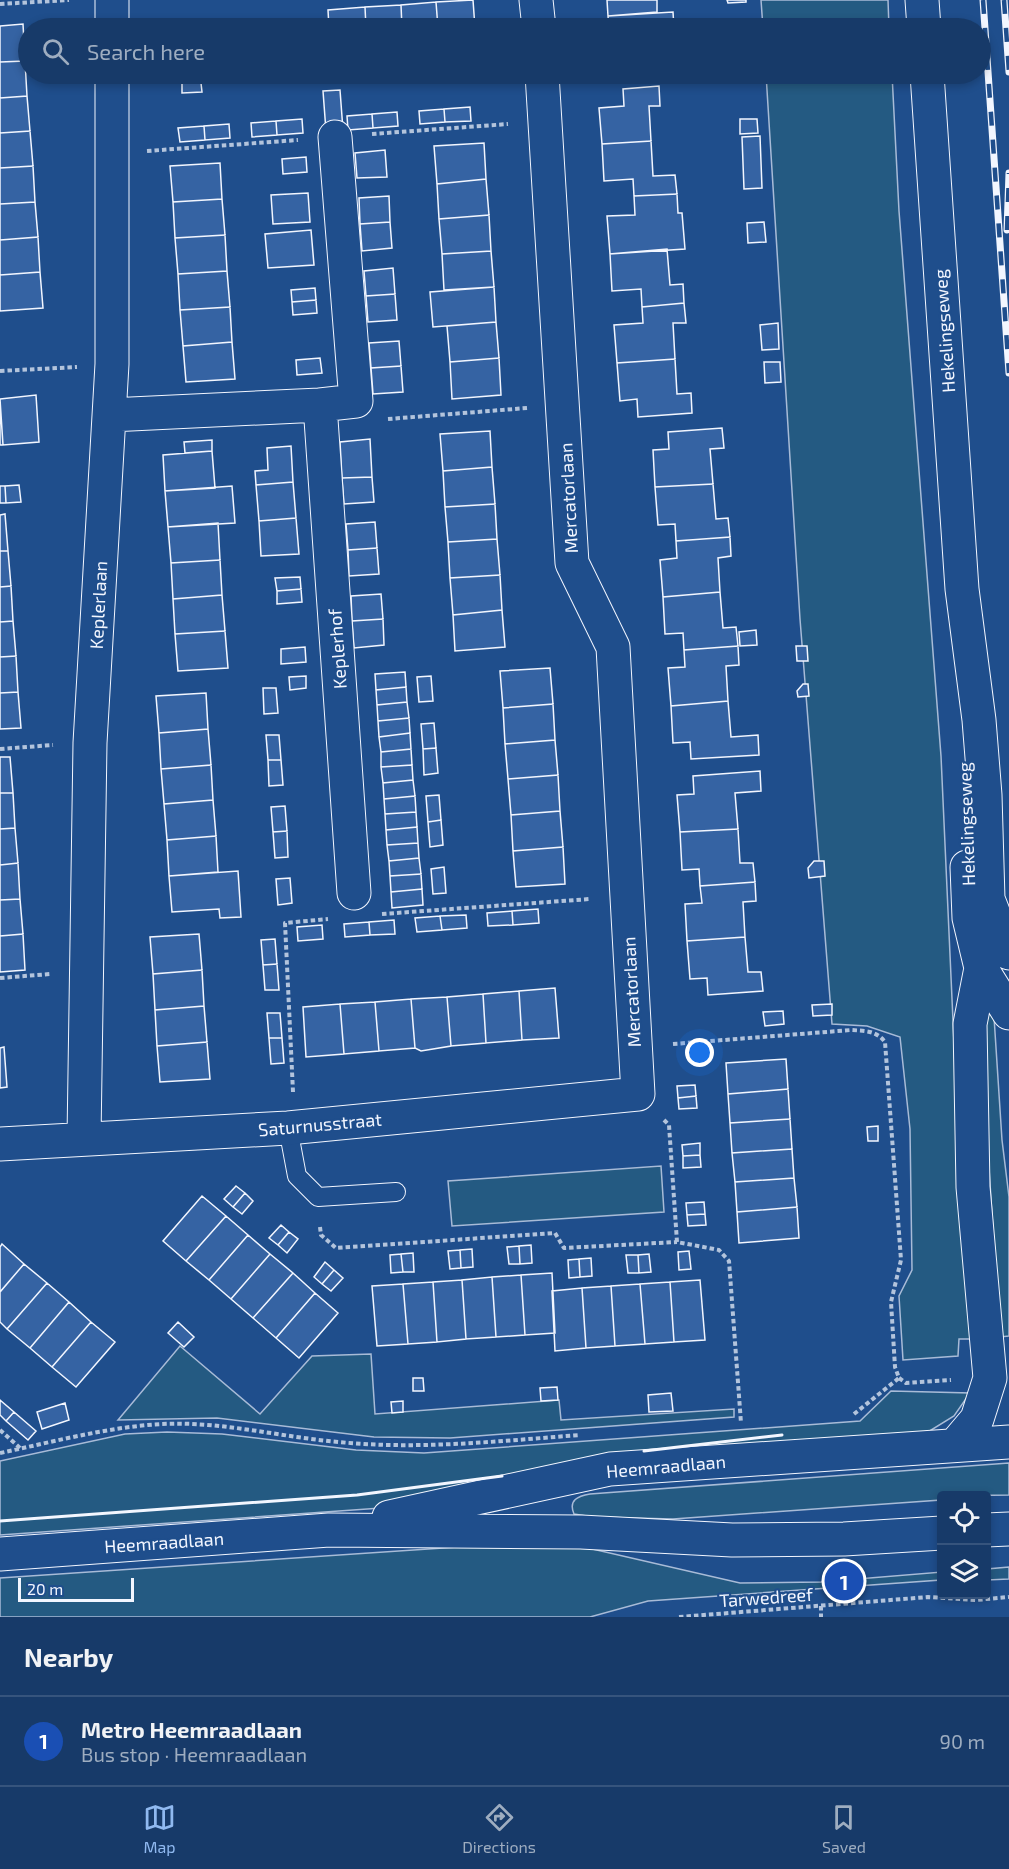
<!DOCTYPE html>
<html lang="en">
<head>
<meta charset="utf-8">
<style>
  :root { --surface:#173a69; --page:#20416f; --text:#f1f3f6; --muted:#9eadc0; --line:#36547d; --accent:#90b9f0 }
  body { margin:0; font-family:"Exo 2",sans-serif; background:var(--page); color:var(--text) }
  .controls { position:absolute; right:18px; bottom:18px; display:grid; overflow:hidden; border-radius:6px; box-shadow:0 3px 9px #0003 }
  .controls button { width:54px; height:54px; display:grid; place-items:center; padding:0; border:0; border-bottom:2px solid var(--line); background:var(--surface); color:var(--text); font:30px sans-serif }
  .scale { position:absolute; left:18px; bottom:15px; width:116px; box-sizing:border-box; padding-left:6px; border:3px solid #f2f6ff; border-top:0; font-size:16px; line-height:21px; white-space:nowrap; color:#f2f6ff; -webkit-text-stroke:4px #1f4e8c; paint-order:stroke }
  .you { position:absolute; left:700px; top:1053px; width:21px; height:21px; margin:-15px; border:4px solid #fff; border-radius:50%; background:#1a73e8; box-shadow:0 0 0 9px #1a73e833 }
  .badge { display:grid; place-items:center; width:39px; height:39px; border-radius:50%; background:var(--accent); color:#fff; font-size:20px; font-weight:700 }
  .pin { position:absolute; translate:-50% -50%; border:3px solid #fff; box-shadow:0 2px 6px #0006 }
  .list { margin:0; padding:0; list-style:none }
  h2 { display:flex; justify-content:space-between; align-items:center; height:78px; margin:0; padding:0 24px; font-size:26px }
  h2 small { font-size:20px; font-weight:400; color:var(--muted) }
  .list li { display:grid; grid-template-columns:39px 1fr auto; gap:18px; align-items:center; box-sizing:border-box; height:90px; padding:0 24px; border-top:2px solid var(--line) }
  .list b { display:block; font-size:22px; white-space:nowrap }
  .list p { margin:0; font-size:20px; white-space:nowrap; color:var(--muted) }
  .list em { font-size:20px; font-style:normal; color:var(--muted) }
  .icon { flex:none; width:33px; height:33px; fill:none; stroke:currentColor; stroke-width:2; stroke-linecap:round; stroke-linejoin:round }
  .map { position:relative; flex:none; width:1009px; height:1617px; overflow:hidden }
  .search { position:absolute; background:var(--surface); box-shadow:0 3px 9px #0003; left:18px; right:18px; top:18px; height:66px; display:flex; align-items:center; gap:15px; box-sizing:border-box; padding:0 21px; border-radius:33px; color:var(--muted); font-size:22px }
  .sheet { height:168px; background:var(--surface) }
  nav { display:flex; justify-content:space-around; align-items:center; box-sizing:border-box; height:84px; border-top:2px solid var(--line); background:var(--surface); font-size:16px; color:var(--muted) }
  nav a { display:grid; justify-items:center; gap:3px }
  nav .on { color:var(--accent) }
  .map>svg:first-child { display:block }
  .green { fill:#245a82; stroke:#a8bbd7; stroke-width:1.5 }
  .building { fill:#3563a3; stroke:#f2f6ff; stroke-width:1.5 }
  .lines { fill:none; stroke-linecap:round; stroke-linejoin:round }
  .lane-casing { stroke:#f2f6ff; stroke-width:20 }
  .street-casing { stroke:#f2f6ff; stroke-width:35 }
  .secondary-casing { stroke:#f2f6ff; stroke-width:35 }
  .path { stroke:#b3c4dc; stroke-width:4; stroke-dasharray:4.5 3; stroke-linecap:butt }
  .lane { stroke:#1f4e8c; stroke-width:18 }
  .street { stroke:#1f4e8c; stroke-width:33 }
  .secondary { stroke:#1f4e8c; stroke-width:33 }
  .rail-casing { stroke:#f2f6ff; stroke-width:7 }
  .rail { stroke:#1f4e8c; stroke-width:4.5; stroke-dasharray:14; stroke-linecap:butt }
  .wall { stroke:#f2f6ff; stroke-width:3 }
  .labels { text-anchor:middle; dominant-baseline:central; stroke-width:4.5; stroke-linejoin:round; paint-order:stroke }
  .street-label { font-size:18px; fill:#f2f6ff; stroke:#1f4e8c }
</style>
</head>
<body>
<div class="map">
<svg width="1009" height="1617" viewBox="0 0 1009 1617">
  <rect width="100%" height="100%" fill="#1f4e8c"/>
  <path class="green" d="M761 0H888L889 28H763Z
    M766 74H892L899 211 941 756 958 1131 972 1339H959L958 1356 903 1360 899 1296 912 1270 910 1129 900 1037 867 1026 832 1024 800 619Z
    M988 1013 994 1017 1002 1140 1009 1197V1336L1000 1337 986 1122 983 1041Z
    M661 1166 664 1212 452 1226 448 1181Z
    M180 1346 260 1414 312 1356 371 1354 375 1414 559 1400 561 1420 734 1409V1417L450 1438 374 1437 217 1418 118 1420Z
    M891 1391 970 1393 954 1416 928 1432 438 1504 0 1535V1461L125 1434 167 1432 222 1434 356 1450 424 1453 860 1421Z
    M1009 1463V1495L942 1496 941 1500 673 1519 593 1517 574 1514C568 1500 578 1496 590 1494Z
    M533 1542 575 1545 740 1583 821 1582 942 1572 941 1580 648 1601 590 1617H0V1578Z
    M1009 1567V1579L987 1580V1569Z"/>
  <path class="building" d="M473 0 475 28H438L436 2Z
    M607 0H657V12L608 16Z
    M727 0H746V2L728 3Z
    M436 2 438 28H402L401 5Z
    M401 5 402 28H366L365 7Z
    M365 7 366 28H329L328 10Z
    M673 12 674 28H609L608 16Z
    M248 20 253 24 269 23V28H233L239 21Z
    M305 20 306 28H269V23Z
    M23 24 25 61 0 62V26Z
    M233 25V28H197Z
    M25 61 27 96 0 98V62Z
    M163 74H200L202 92 182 93V79L164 80Z
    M200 74H236V75L200 77Z
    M659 86 660 106H649L651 141 602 144 599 108 624 106 623 89Z
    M340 90 343 130 326 131 323 91Z
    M27 96 30 131 0 133V98Z
    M470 107 471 121 445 122 444 109Z
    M444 109 445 122 420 124 419 111Z
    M397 112 398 126 373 128 372 114Z
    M372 114 373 128 348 130 347 116Z
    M302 119 303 133 277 135 276 121Z
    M740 119H757L758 133 740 134Z
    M276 121 277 135 252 137 251 123Z
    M229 124 230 138 205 140 204 126Z
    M204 126 205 140 180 142 178 128Z
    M30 131 33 166 0 168V133Z
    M760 136 762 188 744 189 742 137Z
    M651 141 653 176 675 175 677 194 634 196 633 179 604 181 602 144Z
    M484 143 486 179 437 184 434 146Z
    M385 150 387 177 357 178 355 153Z
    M306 157 307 172 283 174 282 159Z
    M220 163 222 199 173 202 170 166Z
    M33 166 35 202 0 204V168Z
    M486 179 489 215 439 219 437 184Z
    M308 193 310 222 273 224 271 195Z
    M677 194 678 213H682L685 249 610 254 607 216 635 215 634 196Z
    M389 196 390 222 360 224 359 198Z
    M222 199 225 235 175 238 173 202Z
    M35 202 38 237 0 240V204Z
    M489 215 491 251 442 254 439 219Z
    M390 222 392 248 362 251 360 224Z
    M764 222 766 242 748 243 747 223Z
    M311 230 314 265 268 268 265 234Z
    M225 235 227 271 178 274 175 238Z
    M38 237 40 272 0 275V240Z
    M667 249 670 285 683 284 684 303 642 307 641 289 612 291 610 254Z
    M491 251 494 287 444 290 442 254Z
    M393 268 395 294 366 296 364 271Z
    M227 271 230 307 180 310 178 274Z
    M40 272 43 308 0 311V275Z
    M494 287 496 322 433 327 430 292Z
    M315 288 316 300 292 302 291 290Z
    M395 294 397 320 368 322 366 296Z
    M316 300 317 313 293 315 292 302Z
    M684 303 686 323H673L675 359 617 363 614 325 643 323 642 307Z
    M230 307 232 342 183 346 180 310Z
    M496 322 499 358 450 362 447 326Z
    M778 323 779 349 762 350 760 325Z
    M399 341 401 366 371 368 369 343Z
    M232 342 235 379 186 382 183 346Z
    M320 358 322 373 297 375 296 360Z
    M499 358 501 395 452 399 450 362Z
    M675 359 677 394 691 393 692 413 638 417 637 399 620 401 617 363Z
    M764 362H780L781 382 765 383Z
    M401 366 403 392 373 394 371 368Z
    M36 395 39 442 3 445 0 399Z
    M0 401 3 445H0Z
    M722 428 724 448 710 449 713 484 655 487 653 450 669 449 668 432Z
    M490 431 492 467 443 471 440 434Z
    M370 439 372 477 342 478 340 442Z
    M212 440V451L185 453 184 442Z
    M291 446 293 482 256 485 255 471 268 470 267 448Z
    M212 451 215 488 165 491 163 455Z
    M492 467 495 504 445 507 443 471Z
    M372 477 374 502 344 504 342 478Z
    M293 482 296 518 259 521 256 485Z
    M713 484 716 519 728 518 730 537 676 541 675 524 658 525 655 487Z
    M19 485 21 502 6 503 5 486Z
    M0 486H5L6 503H0Z
    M232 486 235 523 168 527 165 491Z
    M495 504 497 539 448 542 445 507Z
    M5 514 8 551H0V515Z
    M296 518 299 554 261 556 259 521Z
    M375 522 377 548 348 550 346 524Z
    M218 523 220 560 171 563 168 527Z
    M730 537 731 556 718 558 720 592 663 597 660 560 677 558 676 541Z
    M497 539 500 575 450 578 448 542Z
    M377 548 379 574 349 576 348 550Z
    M0 551H8L11 586 0 587Z
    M220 560 222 595 173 599 171 563Z
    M500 575 502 610 453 615 450 578Z
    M300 577 301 589 277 591 275 578Z
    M11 586 13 621 0 622V587Z
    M301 589 302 602 277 604V591Z
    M720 592 723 628 736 627 738 646 684 650 683 633 665 634 663 597Z
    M381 594 383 619 352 621 351 596Z
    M222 595 225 631 175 634 173 599Z
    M502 610 505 647 455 651 453 615Z
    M383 619 384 645 354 648 352 621Z
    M13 621 16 656 0 657V622Z
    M756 630 757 645 740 646 739 632Z
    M225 631 228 668 178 671 175 634Z
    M738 646 739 665 726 666 728 701 671 706 668 668 685 667 684 650Z
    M796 646H807L808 661H797Z
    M305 647 306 662 281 664V649Z
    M16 656 18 692 0 693V657Z
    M550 668 553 704 503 708 500 671Z
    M405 672 406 687 376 690 375 674Z
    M306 676V688L290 690 289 677Z
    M431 676 433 701 419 702 417 677Z
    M803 684H808L809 696 798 697 797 691Z
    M406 687 407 702 377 705 376 690Z
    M263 688H276L278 713 264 714Z
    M18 692 21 728 0 729V693Z
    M206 693 208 729 159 733 156 696Z
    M728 701 731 737 758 735 759 755 691 759 690 742 673 743 671 706Z
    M407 702 409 718 378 721 377 705Z
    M553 704 555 740 505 744 503 708Z
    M409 718 410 733 379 737 378 721Z
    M434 723 436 748 423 749 421 724Z
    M208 729 211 765 161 769 159 733Z
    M410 733 411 749 381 752 379 737Z
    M266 735H279L281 760H268Z
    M555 740 558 775 508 779 505 744Z
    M436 748 438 773 424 775 423 749Z
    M411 749 412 765 381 767V752Z
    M0 757H10L13 793H0Z
    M268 760H281L283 785 269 786Z
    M211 765 213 800 164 804 161 769Z
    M412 765 413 780 383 783 381 767Z
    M760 771 761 791 735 793 738 829 680 832 677 795 694 794 693 776Z
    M558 775 560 811 511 815 508 779Z
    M413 780 415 796 384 799 383 783Z
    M0 793H13L15 828 0 829Z
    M439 795 441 820 428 822 426 796Z
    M415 796 416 812 385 814 384 799Z
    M213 800 216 836 167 840 164 804Z
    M285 806 287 831 273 832 271 807Z
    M560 811 563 847 513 851 511 815Z
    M416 812 417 827 386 830 385 814Z
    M441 820 443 845 430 847 428 822Z
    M417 827 418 843 387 845 386 830Z
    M15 828 18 863 0 865V829Z
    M738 829 740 863H753L755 882 700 886 699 869 682 870 680 832Z
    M287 831 288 857 275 858 273 832Z
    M216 836 218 872 169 876 167 840Z
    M418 843 419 858 389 861 387 845Z
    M563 847 565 884 516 887 513 851Z
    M419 858 421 874 390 876 389 861Z
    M814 861H824L825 876 809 878 808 868Z
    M18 863 20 899 0 900V865Z
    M444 867 446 893 433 894 431 869Z
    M238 871 241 917 220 918 219 909 172 912 169 876Z
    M421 874 422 889 391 892 390 876Z
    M290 878 292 903 278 905 276 879Z
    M755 882 756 901 743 902 745 937 687 941 685 904 702 903 700 886Z
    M422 889 423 905 392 908 391 892Z
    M20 899 23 934 0 936V900Z
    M538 909 539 923 513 925 512 911Z
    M512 911 513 925 488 926 487 913Z
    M466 915 467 928 442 930 440 916Z
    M440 916 442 930 417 932 415 918Z
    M394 920 395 934 370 935 369 922Z
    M369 922 370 935 345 937 344 924Z
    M322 925 323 939 298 941 297 927Z
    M23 934 25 970 0 972V936Z
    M199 934 202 970 153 974 150 937Z
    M745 937 748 972H761L763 991 708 995 707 978 690 979 687 941Z
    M275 939 277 964 263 965 261 940Z
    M277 964 279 990H265L263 965Z
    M202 970 204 1006 155 1010 153 974Z
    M555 988 559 1038 522 1040 519 991Z
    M519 991 522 1040 486 1043 483 994Z
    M483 994 486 1043 451 1046 447 997Z
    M447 997 451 1046 421 1051 415 1048 411 999Z
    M411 999 415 1048 379 1051 375 1002Z
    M375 1002 379 1051 344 1054 340 1004Z
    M340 1004 344 1054 306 1057 303 1007Z
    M832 1004V1015L813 1016 812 1005Z
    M204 1006 207 1042 157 1046 155 1010Z
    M783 1011 784 1024 765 1026 763 1012Z
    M267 1013H280L282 1038H269Z
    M269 1038H282L284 1063 271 1064Z
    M207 1042 210 1079 160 1082 157 1046Z
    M4 1047 7 1087 0 1088V1048Z
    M786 1059 788 1089 728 1094 726 1063Z
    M695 1085 696 1096 678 1098 677 1086Z
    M788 1089 790 1119 730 1123 728 1094Z
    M696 1096 697 1108 679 1109 678 1098Z
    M790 1119 792 1149 732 1153 730 1123Z
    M878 1126V1141H868L867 1127Z
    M700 1143V1155L683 1156 682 1145Z
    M792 1149 794 1178 735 1182 732 1153Z
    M700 1155 701 1167 683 1168V1156Z
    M794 1178 797 1207 737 1212 735 1182Z
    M236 1186 245 1193 233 1207 224 1199Z
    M245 1193 253 1201 242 1214 233 1207Z
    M202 1196 226 1216 186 1261 163 1241Z
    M704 1202 705 1214 687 1215 686 1203Z
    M797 1207 799 1238 739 1243 737 1212Z
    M705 1214 706 1225 688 1226 687 1215Z
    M226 1216 248 1235 209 1280 186 1261Z
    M281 1225 289 1232 278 1245 269 1238Z
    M289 1232 298 1239 287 1253 278 1245Z
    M248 1235 270 1254 231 1299 209 1280Z
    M2 1244 24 1264 0 1292V1247Z
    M531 1245 532 1263 520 1264 519 1246Z
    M519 1246 520 1264H509L507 1247Z
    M472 1249 473 1267 461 1268 460 1250Z
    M460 1250 461 1268 450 1269 448 1251Z
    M689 1251 691 1269 679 1270 678 1252Z
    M413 1253 414 1272H403L401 1254Z
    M270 1254 293 1273 253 1318 231 1299Z
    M401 1254 403 1272 391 1273 390 1255Z
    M649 1254 651 1272 639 1273 638 1255Z
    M626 1255H638L639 1273H628Z
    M591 1258 592 1276 580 1277 579 1259Z
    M579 1259 580 1277 569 1278 568 1260Z
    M325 1262 334 1270 322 1284 314 1277Z
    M24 1264 47 1283 7 1329 0 1322V1292Z
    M334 1270 343 1278 331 1291 322 1284Z
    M293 1273 315 1293 276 1338 253 1318Z
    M552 1273 555 1333 525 1335 521 1275Z
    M521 1275 525 1335 496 1337 492 1277Z
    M492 1277 496 1337 466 1339 462 1280Z
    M462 1280 466 1339 437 1342 433 1282Z
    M700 1280 705 1340 674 1342 670 1282Z
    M433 1282 437 1342 408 1344 403 1284Z
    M670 1282 674 1342 645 1344 640 1284Z
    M47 1283 69 1302 30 1348 7 1329Z
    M403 1284 408 1344 377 1346 372 1286Z
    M640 1284 645 1344 615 1346 611 1286Z
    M611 1286 615 1346 586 1348 582 1288Z
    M582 1288 586 1348 555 1351 552 1291Z
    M315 1293 338 1313 299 1358 276 1338Z
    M69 1302 91 1322 52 1367 30 1348Z
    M91 1322 115 1342 76 1387 52 1367Z
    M178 1322 194 1337 184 1347 168 1333Z
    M413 1378H423L424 1391H413Z
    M557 1387 558 1400 541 1401 540 1388Z
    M671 1393 673 1411 649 1412 648 1395Z
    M0 1400 14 1412 6 1421 0 1415Z
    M403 1401V1412L392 1413 391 1402Z
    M65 1403 69 1420 42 1429 37 1412Z
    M14 1412 36 1431 28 1440 6 1421Z"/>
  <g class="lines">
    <defs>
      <path id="lane" d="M288 1128 297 1176 318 1197 396 1192"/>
      <path id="street" d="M536 0 539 28
        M112 28V0
        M320 405 356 401 335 137
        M110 415 320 405 354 893
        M84 1138 90 743 112 364V74
        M0 1144 288 1128 638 1094 613 647 572 563 542 74"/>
      <path id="secondary" d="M922 0 924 28
        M927 74 962 589 979 720 985 795 988 899 1009 953
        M967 867 969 918 981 968 1009 1013
        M955 1445 977 1419 990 1378 973 1187 970 1024 981 968
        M389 1517 610 1469 1009 1442
        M986 1530 1009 1529
        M0 1554 329 1530 581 1532 732 1540 844 1539 942 1533"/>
    </defs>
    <use href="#lane" class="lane-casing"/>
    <use href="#street" class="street-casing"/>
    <use href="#secondary" class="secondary-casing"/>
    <path class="path" d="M0 4 69 0
      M372 134 508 124
      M147 151 298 140
      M0 371 77 367
      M388 419 527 408
      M0 749 53 745
      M382 914 590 899
      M0 978 50 974
      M673 1044 851 1030C864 1031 876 1030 885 1042L901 1260 891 1302 895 1367 899 1378
      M293 1092 285 923 328 919
      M664 1120 669 1125 677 1242 719 1250 729 1261 741 1423
      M320 1227 321 1235 336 1248 555 1233 564 1248 677 1242
      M899 1378 906 1383 951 1380
      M854 1414 899 1378
      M0 1430 20 1448
      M0 1453C53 1442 107 1427 162 1424 221 1421 280 1437 339 1442 419 1450 500 1441 580 1435
      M821 1606V1617
      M679 1617 928 1597 976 1600 1009 1597"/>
    <use href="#lane" class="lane"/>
    <use href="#street" class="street"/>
    <use href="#secondary" class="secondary"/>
    <defs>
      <path id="rail" d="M983 0 1009 373
        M1004 0 1009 72
        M1007 230 1009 173"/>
    </defs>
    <use href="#rail" class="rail-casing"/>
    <use href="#rail" class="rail"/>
    <path class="wall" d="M644 1451 782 1435
      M0 1521 357 1495 502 1476"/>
  </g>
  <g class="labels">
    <g class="street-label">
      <text transform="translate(944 331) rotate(-94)">Hekelingseweg</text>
      <text transform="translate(568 498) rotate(-93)">Mercatorlaan</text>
      <text transform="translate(98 605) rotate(-87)">Keplerlaan</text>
      <text transform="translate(337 649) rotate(-94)">Keplerhof</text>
      <text transform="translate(966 824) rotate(-92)">Hekelingseweg</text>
      <text transform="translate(631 992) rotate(-93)">Mercatorlaan</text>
      <text transform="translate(320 1124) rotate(-5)">Saturnusstraat</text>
      <text transform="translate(666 1466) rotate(-5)">Heemraadlaan</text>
      <text transform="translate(164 1542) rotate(-4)">Heemraadlaan</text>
      <text transform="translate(766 1597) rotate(-4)">Tarwedreef</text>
    </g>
  </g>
</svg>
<div class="controls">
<button><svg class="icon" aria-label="locate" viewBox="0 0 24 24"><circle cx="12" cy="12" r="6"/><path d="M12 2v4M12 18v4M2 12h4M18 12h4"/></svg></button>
<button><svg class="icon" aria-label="layers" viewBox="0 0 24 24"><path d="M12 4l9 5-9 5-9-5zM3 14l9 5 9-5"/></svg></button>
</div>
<div class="scale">20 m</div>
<div class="you"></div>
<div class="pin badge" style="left:844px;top:1581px;background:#1a4fb4">1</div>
<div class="search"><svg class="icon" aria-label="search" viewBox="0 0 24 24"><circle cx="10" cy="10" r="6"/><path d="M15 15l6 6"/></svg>Search here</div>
</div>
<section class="sheet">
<h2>Nearby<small></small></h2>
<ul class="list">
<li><span class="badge" style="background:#1a4fb4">1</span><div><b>Metro Heemraadlaan</b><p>Bus stop · Heemraadlaan</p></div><em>90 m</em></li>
</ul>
</section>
<nav>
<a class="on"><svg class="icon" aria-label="map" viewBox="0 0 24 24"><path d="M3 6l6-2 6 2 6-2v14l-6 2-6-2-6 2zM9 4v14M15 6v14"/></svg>Map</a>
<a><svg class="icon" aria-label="directions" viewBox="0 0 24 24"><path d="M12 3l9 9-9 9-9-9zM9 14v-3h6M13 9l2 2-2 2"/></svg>Directions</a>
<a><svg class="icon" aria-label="saved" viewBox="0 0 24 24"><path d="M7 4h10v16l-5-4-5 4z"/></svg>Saved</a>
</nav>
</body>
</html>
